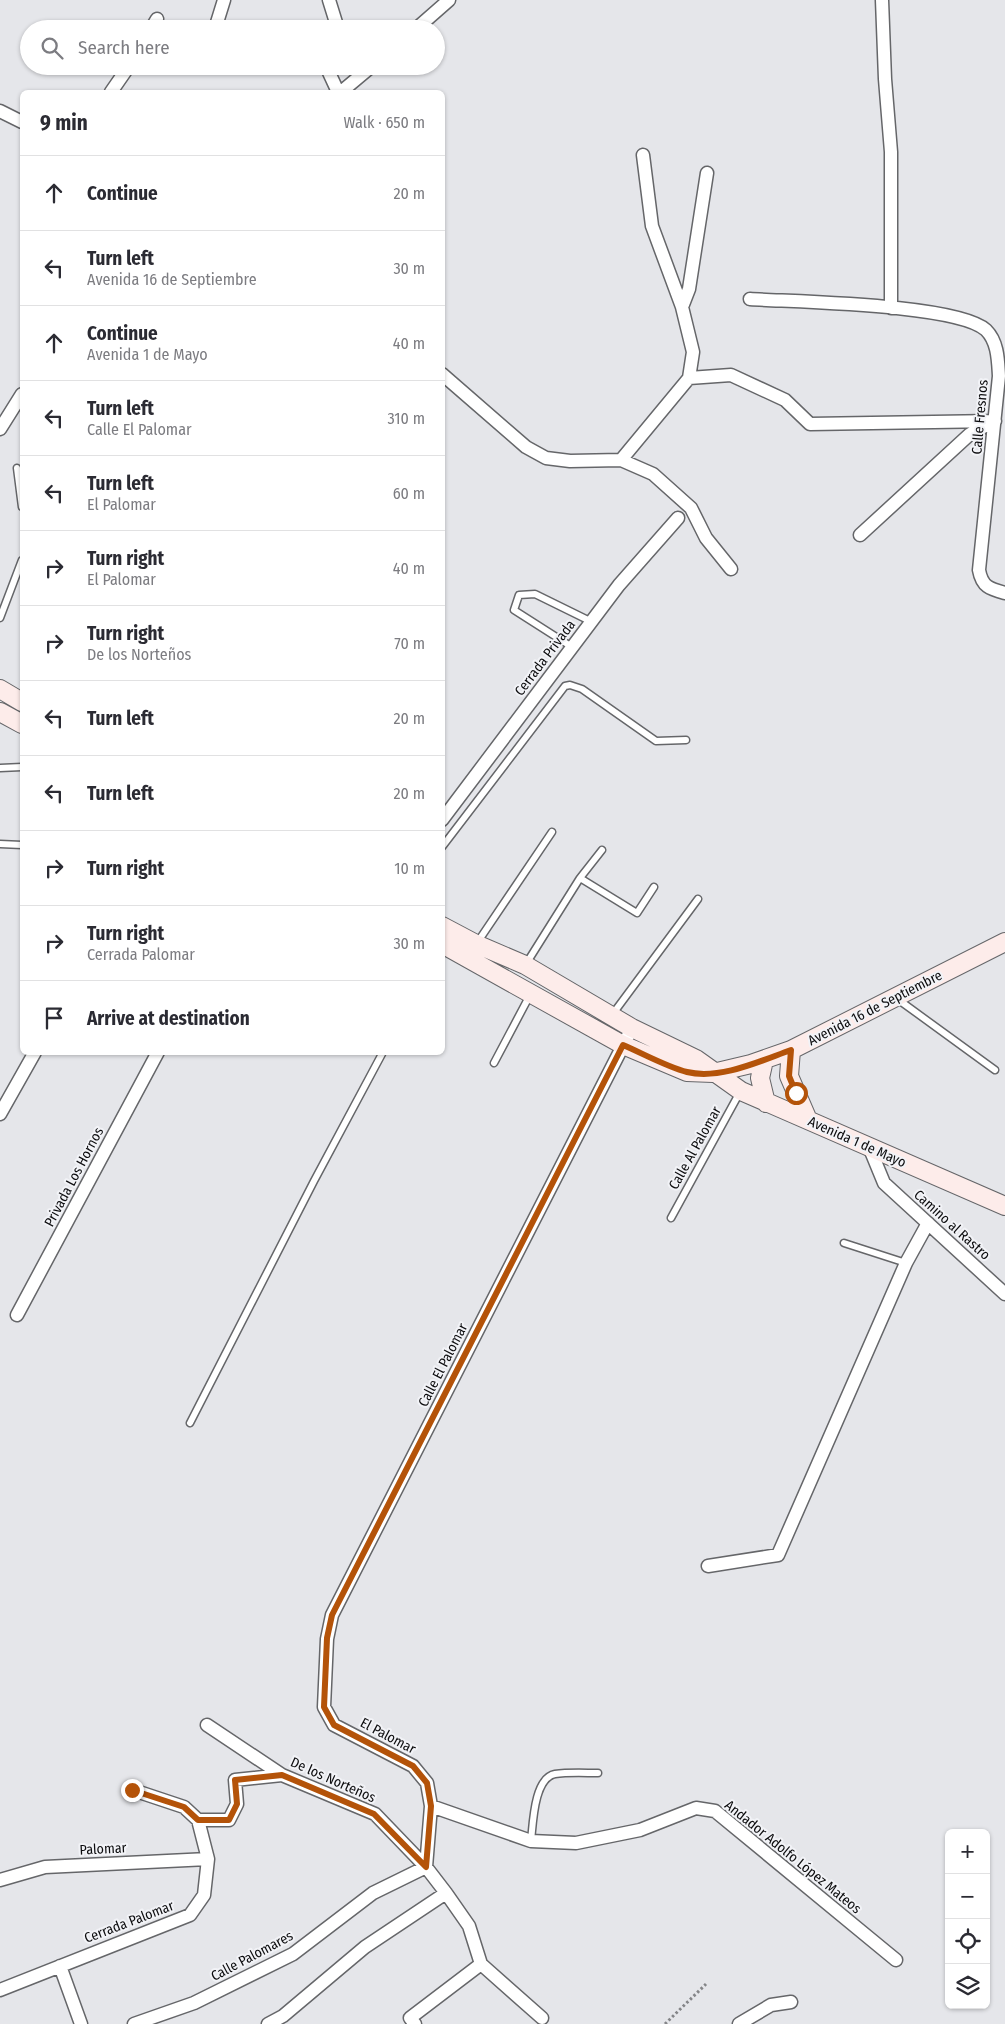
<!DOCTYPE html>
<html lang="en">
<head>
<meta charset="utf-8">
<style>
  :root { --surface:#fff; --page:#f2f2f3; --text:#2b2b33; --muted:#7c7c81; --line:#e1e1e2 }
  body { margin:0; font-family:"Fira Sans Condensed",sans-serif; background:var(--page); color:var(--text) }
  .controls { position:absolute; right:15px; bottom:15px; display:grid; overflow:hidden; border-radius:8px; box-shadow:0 1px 4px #0004 }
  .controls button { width:45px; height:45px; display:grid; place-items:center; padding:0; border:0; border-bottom:1px solid var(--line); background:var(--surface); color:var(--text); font:25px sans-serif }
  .stop { position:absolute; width:15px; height:15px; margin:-11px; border:4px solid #b45309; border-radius:50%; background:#fff }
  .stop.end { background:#b45309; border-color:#fff; box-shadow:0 1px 5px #0008 }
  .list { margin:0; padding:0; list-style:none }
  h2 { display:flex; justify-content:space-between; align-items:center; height:65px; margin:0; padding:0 20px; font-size:21px }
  h2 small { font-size:16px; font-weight:400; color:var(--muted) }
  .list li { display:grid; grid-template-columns:32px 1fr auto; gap:15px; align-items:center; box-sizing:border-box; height:75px; padding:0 20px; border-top:1px solid var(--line) }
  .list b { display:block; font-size:19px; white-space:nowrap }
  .list p { margin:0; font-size:16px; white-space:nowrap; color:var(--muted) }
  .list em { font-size:16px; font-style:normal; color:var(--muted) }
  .icon { flex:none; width:28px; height:28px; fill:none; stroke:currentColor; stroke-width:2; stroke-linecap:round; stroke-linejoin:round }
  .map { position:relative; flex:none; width:1005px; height:2024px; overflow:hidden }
  .search { position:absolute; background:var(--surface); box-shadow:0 1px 4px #0004; left:20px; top:20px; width:425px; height:55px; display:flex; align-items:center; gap:12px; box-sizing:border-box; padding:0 18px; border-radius:28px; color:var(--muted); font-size:19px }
  .panel { position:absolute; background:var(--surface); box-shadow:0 1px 4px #0004; left:20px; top:90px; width:425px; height:965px; border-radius:8px }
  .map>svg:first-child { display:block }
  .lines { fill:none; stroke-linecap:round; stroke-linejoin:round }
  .lane-casing { stroke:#656669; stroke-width:9 }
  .street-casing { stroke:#656669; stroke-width:15 }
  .secondary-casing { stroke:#656669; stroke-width:20 }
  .path { stroke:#848588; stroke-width:3; stroke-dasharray:2.5 2.5; stroke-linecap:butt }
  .lane { stroke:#fff; stroke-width:6 }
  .street { stroke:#fff; stroke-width:12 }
  .secondary { stroke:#fdecea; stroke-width:18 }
  .route { stroke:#b45309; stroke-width:6 }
  .labels { text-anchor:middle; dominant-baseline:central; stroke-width:4; stroke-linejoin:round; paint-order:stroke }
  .street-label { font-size:14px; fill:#0c0c0e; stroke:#f2f3f7 }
</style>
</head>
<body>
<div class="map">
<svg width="1005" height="2024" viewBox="0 0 1005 2024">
  <rect width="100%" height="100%" fill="#e5e6ea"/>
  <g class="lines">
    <defs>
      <path id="lane" d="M17 468 22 507
        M0 618 22 560
        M572 647 514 610 519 595 535 594 592 622
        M0 768 22 767
        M0 844 22 845
        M442 847 565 686 570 685 582 689 656 741 686 740
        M580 878 637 913 654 887
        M477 943 552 832
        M526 964 580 878 602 850
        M896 998 995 1070
        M612 1015 698 899
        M494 1063 530 995
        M671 1218 740 1092
        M844 1243 906 1263
        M190 1423 314 1181 383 1052
        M531 1841C533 1823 534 1778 555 1774 568 1772 585 1773 598 1773"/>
      <path id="street" d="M329 0 338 29
        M882 0 885 79 891 152V308
        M151 29 157 19
        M215 29 224 0
        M416 29 449 0
        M326 66 338 92
        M111 92 129 66
        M341 92 372 66
        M0 111 22 122
        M750 299C795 302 957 304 986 330 998 342 998 360 999 376L979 570C982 587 990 589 1005 593
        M682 307 689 289 707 173
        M442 374 526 447 546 458 570 461 621 460 653 474 691 508 706 538 731 569
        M689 378 731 375 785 400 810 424 995 421
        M0 429 22 394
        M621 460 689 378 693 352 682 307 652 226 643 155
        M860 535 970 434 993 422
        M442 820 619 585 678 518
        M0 1114 35 1052
        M870 1149 884 1183 1005 1294
        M17 1315 158 1052
        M708 1566 778 1555 906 1263 928 1223
        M207 1725 282 1775 375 1814 426 1867 446 1893 469 1926 481 1964 542 2018
        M431 1806 531 1841 576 1843 640 1830 696 1808 715 1811 896 1960
        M198 1820H229L237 1804 235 1780 282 1775
        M0 1880 45 1867 208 1859
        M60 1966 81 2024
        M0 1990 190 1915 204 1895 208 1859 198 1820 184 1807 133 1790
        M134 2024 194 2003 293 1954 373 1893 426 1867 431 1806 427 1783 413 1766 334 1725 324 1707 327 1639 332 1615 632 1028
        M268 2024 283 2016 365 1947 446 1893
        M415 2024 410 2018 481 1964
        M739 2024 771 2005 791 2002"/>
      <path id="secondary" d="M0 689 22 702
        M0 712 22 724
        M442 926 476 944 525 965 632 1028 696 1059 741 1091 1005 1206
        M442 944 623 1045 687 1072 713 1073 751 1064 791 1050 1005 942
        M791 1050 789 1076 808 1120
        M764 1060 760 1078 766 1103"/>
    </defs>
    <use href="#lane" class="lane-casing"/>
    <use href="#street" class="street-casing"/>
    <use href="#secondary" class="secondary-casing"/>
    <path class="path" d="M665 2024 706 1984"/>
    <use href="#lane" class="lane"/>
    <use href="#street" class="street"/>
    <use href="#secondary" class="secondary"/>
  </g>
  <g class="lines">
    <path class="route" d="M132 1790 184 1807 198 1820H229L237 1804 235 1780 282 1775 374 1814 426 1867 431 1806 427 1783 413 1766 334 1725 324 1707 327 1638 332 1615 623 1045C642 1053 667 1067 687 1072 720 1080 760 1061 791 1050L789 1076 796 1093"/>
  </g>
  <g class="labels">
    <g class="street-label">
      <text transform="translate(980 417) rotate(-85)">Calle Fresnos</text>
      <text transform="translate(545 658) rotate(-53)">Cerrada Privada</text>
      <text transform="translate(875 1008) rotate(-27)">Avenida 16 de Septiembre</text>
      <text transform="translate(857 1142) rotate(24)">Avenida 1 de Mayo</text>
      <text transform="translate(695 1148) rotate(-61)">Calle Al Palomar</text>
      <text transform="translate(74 1177) rotate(-62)">Privada Los Hornos</text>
      <text transform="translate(952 1225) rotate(42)">Camino al Rastro</text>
      <text transform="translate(443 1365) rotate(-63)">Calle El Palomar</text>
      <text transform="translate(388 1736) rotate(28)">El Palomar</text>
      <text transform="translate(333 1780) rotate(24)">De los Norteños</text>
      <text transform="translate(103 1849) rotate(-3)">Palomar</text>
      <text transform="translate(793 1857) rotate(39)">Andador Adolfo López Mateos</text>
      <text transform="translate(129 1922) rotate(-21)">Cerrada Palomar</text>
      <text transform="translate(252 1956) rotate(-28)">Calle Palomares</text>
    </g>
  </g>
</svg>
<div class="controls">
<button>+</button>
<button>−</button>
<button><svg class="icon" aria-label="locate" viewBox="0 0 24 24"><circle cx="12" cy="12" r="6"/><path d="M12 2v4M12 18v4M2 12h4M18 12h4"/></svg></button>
<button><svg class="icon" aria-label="layers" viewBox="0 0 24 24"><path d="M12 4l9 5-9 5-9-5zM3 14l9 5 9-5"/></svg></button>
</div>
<div class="stop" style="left:796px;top:1093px"></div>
<div class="stop end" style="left:132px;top:1790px"></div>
<div class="search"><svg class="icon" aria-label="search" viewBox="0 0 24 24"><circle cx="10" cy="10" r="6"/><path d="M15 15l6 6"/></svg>Search here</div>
<section class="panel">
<h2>9 min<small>Walk · 650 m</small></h2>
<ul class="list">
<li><svg class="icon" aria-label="ahead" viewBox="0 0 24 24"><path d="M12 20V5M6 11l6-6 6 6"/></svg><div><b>Continue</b></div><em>20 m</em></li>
<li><svg class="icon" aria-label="left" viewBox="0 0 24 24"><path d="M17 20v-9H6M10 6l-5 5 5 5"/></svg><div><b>Turn left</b><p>Avenida 16 de Septiembre</p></div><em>30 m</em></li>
<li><svg class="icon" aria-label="ahead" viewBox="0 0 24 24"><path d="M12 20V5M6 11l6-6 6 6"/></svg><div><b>Continue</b><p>Avenida 1 de Mayo</p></div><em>40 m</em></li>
<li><svg class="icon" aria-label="left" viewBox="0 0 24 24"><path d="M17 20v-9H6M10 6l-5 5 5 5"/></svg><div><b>Turn left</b><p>Calle El Palomar</p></div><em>310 m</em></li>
<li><svg class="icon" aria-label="left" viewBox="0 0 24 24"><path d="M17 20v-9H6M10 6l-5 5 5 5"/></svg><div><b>Turn left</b><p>El Palomar</p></div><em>60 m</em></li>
<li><svg class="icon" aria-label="right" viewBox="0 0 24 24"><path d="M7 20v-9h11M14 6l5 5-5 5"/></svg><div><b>Turn right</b><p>El Palomar</p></div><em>40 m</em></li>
<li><svg class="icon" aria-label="right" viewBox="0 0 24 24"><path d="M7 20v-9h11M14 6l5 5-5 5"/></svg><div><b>Turn right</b><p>De los Norteños</p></div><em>70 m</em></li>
<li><svg class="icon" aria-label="left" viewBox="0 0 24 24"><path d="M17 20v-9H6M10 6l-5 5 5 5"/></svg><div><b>Turn left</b></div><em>20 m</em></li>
<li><svg class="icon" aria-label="left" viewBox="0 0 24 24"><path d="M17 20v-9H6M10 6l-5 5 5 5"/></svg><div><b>Turn left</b></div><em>20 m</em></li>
<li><svg class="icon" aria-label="right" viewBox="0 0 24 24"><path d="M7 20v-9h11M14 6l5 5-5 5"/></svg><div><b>Turn right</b></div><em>10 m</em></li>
<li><svg class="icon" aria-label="right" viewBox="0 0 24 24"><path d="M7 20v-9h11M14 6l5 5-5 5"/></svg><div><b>Turn right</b><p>Cerrada Palomar</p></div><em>30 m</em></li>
<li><svg class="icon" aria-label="arrive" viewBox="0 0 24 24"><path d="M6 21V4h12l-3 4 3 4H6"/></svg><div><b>Arrive at destination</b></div></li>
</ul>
</section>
</div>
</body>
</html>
